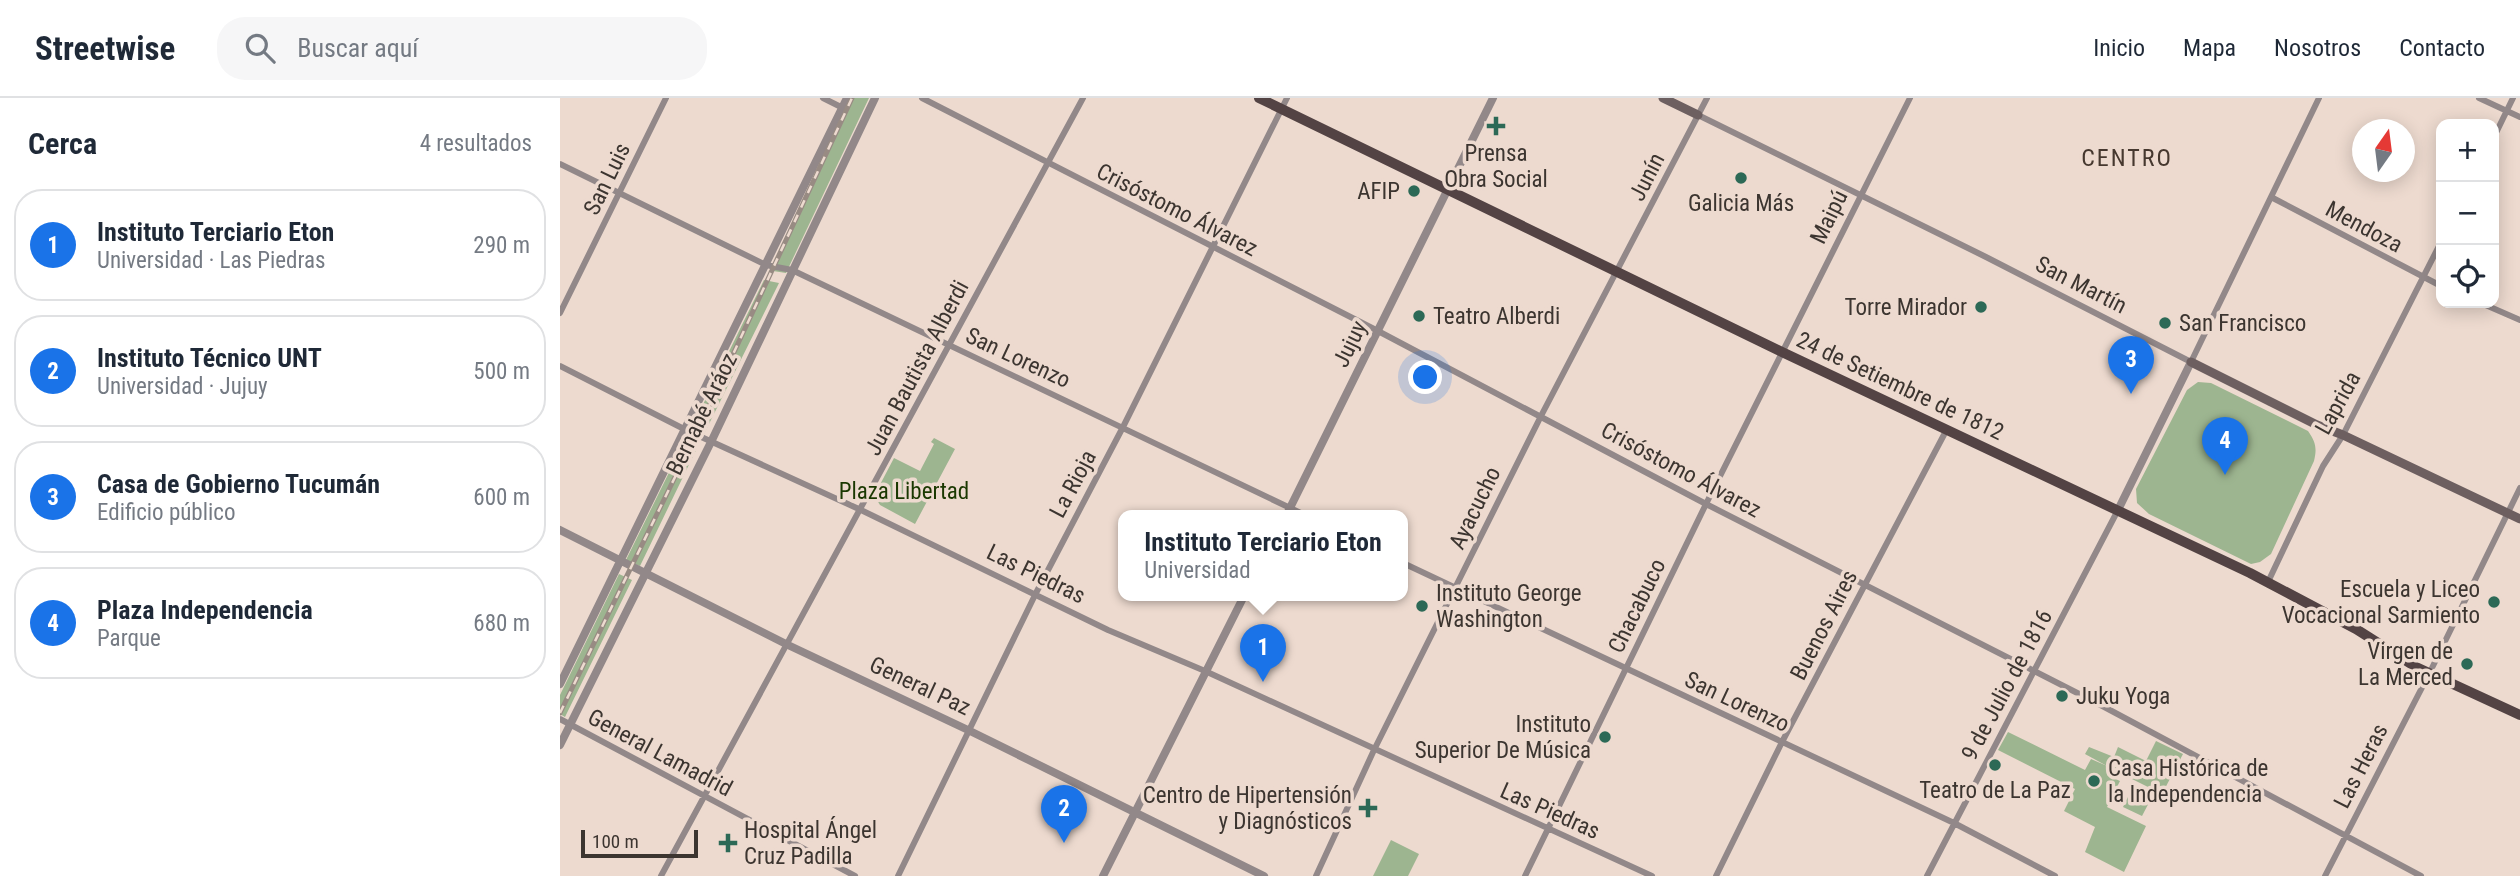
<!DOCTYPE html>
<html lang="es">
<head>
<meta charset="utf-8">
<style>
  :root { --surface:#fff; --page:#f6f6f7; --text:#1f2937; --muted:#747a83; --line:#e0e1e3; --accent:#1a73e8 }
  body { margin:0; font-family:"Roboto Condensed",sans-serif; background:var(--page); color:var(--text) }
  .controls { position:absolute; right:21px; top:21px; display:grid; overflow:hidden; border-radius:14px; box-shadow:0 4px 18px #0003 }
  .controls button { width:63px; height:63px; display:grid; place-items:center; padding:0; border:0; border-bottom:2px solid var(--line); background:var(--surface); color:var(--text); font:35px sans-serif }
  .compass { position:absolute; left:1792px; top:21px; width:63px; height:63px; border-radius:50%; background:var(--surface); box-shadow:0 4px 18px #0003; rotate:14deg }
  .scale { position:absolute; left:21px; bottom:18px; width:117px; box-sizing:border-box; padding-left:7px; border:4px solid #3c3530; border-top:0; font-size:19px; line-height:24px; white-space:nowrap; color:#3c3530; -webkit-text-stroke:5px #eddacf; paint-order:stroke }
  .you { position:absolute; left:866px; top:280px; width:24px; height:24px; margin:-18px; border:5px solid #fff; border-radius:50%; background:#1a73e8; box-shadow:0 0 0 10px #1a73e833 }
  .badge { display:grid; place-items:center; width:46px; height:46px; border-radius:50%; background:var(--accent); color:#fff; font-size:23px; font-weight:700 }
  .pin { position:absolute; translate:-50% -58px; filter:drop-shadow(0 2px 4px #0008) }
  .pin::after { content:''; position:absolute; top:37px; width:24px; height:21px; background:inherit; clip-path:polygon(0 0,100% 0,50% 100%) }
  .popup { position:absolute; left:558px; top:412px; width:290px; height:91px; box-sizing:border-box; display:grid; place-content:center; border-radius:14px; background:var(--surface); filter:drop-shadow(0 2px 5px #0005); font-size:23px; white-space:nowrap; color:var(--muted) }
  .popup b { font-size:26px; color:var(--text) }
  .popup::after { content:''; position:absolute; left:50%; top:100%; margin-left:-14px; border:14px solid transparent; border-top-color:var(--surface) }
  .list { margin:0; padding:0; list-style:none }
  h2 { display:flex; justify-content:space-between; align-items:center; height:91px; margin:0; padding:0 28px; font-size:30px }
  h2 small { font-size:23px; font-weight:400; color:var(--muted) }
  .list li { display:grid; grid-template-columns:46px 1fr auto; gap:21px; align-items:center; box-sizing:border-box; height:112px; margin:0 14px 14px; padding:0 14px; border:2px solid var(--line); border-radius:28px }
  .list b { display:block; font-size:26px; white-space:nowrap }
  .list p { margin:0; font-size:23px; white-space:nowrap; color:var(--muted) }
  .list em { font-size:23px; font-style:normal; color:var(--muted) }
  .icon { flex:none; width:38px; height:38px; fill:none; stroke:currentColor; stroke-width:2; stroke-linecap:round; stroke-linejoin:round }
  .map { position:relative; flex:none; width:1960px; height:778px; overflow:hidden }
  header { display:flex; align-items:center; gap:42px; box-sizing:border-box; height:98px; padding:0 35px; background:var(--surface); border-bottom:2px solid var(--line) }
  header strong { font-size:33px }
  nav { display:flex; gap:38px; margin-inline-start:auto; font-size:24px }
  .search { width:490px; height:63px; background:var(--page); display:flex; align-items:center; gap:18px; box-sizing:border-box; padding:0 24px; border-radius:28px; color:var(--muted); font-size:26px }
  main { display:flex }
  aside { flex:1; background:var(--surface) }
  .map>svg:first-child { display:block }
  .green { fill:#9db590 }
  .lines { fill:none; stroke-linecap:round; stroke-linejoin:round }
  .minor { stroke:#928889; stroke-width:6 }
  .tertiary { stroke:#928889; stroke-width:8 }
  .secondary { stroke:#6d5f60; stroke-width:9 }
  .primary { stroke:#534344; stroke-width:10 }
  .rail-casing { stroke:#988b83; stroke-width:5 }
  .rail { stroke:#eddacf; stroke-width:2.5; stroke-dasharray:8; stroke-linecap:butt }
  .poi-dot { fill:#2c6956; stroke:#eddacf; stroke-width:2.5 }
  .labels { text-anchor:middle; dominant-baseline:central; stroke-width:7; stroke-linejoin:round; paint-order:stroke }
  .poi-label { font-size:23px; fill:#3c3530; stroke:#eddacf; text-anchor:end }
  .street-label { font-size:23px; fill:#3c3530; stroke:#eddacf }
  .park-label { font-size:23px; fill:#1a3801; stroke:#eddacf }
  .neighbourhood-label { font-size:24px; letter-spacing:2px; fill:#46382f; stroke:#eddacf }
</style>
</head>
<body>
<header>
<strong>Streetwise</strong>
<div class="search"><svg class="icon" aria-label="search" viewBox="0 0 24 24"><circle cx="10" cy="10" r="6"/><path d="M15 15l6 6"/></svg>Buscar aquí</div>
<nav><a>Inicio</a><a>Mapa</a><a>Nosotros</a><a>Contacto</a></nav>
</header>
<main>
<aside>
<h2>Cerca<small>4 resultados</small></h2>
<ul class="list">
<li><span class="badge">1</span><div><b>Instituto Terciario Eton</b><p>Universidad · Las Piedras</p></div><em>290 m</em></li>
<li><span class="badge">2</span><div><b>Instituto Técnico UNT</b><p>Universidad · Jujuy</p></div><em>500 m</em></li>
<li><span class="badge">3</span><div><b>Casa de Gobierno Tucumán</b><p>Edificio público</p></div><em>600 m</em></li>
<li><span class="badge">4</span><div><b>Plaza Independencia</b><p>Parque</p></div><em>680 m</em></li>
</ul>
</aside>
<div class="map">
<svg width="1960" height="778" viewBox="0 0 1960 778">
  <rect width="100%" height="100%" fill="#eddacf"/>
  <path class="green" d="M293 0H309L226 175 213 173Z
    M204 182 219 185 143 338 131 331Z
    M1638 284 1651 285 1748 333C1756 344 1757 351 1754 363L1711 456 1700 464 1691 466 1589 416 1577 405 1576 391 1627 292Z
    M374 340 395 351 355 426 320 407 314 398 334 360 360 373 374 346 371 344Z
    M124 344 137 350 80 468 66 462Z
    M59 476 72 482 5 619 0 616V597Z
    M1448 634 1525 672 1531 661 1547 668 1525 656 1529 649 1554 659 1558 649 1586 663 1596 643 1623 656 1602 696 1550 670 1547 677 1560 683 1547 709 1586 728 1564 774 1525 754 1535 729 1504 713 1515 691 1438 652Z
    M1574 687 1593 697 1582 718 1563 709Z
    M831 742 859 756 848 778H813Z"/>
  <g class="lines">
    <path class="minor" d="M263 0 283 10
      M362 0 818 233 1146 406 1533 603 1861 778
      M1919 0 1960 19
      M1138 17 1426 159 1631 264 1759 0
      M1934 39 1953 0
      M0 66 206 167 232 172 747 418
      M1711 99 1881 188
      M1921 205 1960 222
      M0 215 106 0
      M0 268 126 332 301 412 548 532 645 573 1092 778
      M843 465 1394 725 1495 778
      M1708 484 1763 368 1783 337 1881 144
      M0 621 295 778
      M101 778 523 0
      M338 778 476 495 563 329 727 0
      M756 778 814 652 981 318 1147 0
      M965 778 1146 406 1350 0
      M1156 778 1222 644 1387 331
      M1367 778 1558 412
      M1765 778 1870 574 1960 390"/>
    <path class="tertiary" d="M1558 412 1631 264
      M726 418 933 0
      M0 432 228 547 408 632 704 778
      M0 586 287 0
      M0 647 152 342 315 0
      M543 778 684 498"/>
    <path class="secondary" d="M1103 0 1138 17
      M1631 264 1757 327 1783 337 1960 421"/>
    <path class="primary" d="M699 0 1222 254 1690 475 1796 531 1856 569 1960 617"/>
    <defs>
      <path id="rail" d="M0 615 136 336 292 0"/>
    </defs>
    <use href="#rail" class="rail-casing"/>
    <use href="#rail" class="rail"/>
  </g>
  <g class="poi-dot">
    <path d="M932.5 17.5h7v7h7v7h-7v7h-7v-7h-7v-7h7z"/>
    <circle cx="1181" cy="80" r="7"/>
    <circle cx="854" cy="93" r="7"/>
    <circle cx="1421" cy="209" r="7"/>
    <circle cx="859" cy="218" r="7"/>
    <circle cx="1605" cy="225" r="7"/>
    <circle cx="1934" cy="504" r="7"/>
    <circle cx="862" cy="508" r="7"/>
    <circle cx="1907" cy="566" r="7"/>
    <circle cx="1502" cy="598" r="7"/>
    <circle cx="1045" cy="639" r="7"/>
    <circle cx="1435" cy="667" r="7"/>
    <circle cx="1534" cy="683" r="7"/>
    <path d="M804.5 699.5h7v7h7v7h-7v7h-7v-7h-7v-7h7z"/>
    <path d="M164.5 734.5h7v7h7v7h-7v7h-7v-7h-7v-7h7z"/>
  </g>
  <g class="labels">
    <g class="poi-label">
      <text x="936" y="55" text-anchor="middle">Prensa<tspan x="936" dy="26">Obra Social</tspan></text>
      <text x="840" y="93">AFIP</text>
      <text x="1181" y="105" text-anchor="middle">Galicia Más</text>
      <text x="1407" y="209">Torre Mirador</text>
      <text x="873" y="218" text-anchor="start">Teatro Alberdi</text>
      <text x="1619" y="225" text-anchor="start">San Francisco</text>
      <text x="1920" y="491">Escuela y Liceo<tspan x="1920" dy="26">Vocacional Sarmiento</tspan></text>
      <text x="876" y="495" text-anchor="start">Instituto George<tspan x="876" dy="26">Washington</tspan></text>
      <text x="1893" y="553">Virgen de<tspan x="1893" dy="26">La Merced</tspan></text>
      <text x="1516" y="598" text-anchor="start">Juku Yoga</text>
      <text x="1031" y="626">Instituto<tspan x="1031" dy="26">Superior De Música</tspan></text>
      <text x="1548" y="670" text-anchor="start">Casa Histórica de<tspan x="1548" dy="26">la Independencia</tspan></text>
      <text x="1435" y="692" text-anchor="middle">Teatro de La Paz</text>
      <text x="792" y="697">Centro de Hipertensión<tspan x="792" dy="26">y Diagnósticos</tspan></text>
      <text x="184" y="732" text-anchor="start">Hospital Ángel<tspan x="184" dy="26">Cruz Padilla</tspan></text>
    </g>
    <g class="street-label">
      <text transform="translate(1087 79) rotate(-63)">Junín</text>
      <text transform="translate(47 81) rotate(-64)">San Luis</text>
      <text transform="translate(617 112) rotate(27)">Crisóstomo Álvarez</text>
      <text transform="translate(1269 119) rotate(-64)">Maipú</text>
      <text transform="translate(1804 129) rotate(28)">Mendoza</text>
      <text transform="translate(1521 187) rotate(27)">San Martín</text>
      <text transform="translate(790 246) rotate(-64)">Jujuy</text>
      <text transform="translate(458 260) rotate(25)">San Lorenzo</text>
      <text transform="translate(357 270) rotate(-62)">Juan Bautista Alberdi</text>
      <text transform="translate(1340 288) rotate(25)">24 de Setiembre de 1812</text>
      <text transform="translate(1778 305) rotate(-61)">Laprida</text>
      <text transform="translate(142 316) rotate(-64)">Bernabé Aráoz</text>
      <text transform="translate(1121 372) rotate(28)">Crisóstomo Álvarez</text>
      <text transform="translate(513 386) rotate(-62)">La Rioja</text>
      <text transform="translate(915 410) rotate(-64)">Ayacucho</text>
      <text transform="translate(476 476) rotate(26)">Las Piedras</text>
      <text transform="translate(1077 508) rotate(-64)">Chacabuco</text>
      <text transform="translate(1264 527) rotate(-63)">Buenos Aires</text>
      <text transform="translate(1447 587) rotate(-62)">9 de Julio de 1816</text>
      <text transform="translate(360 588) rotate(25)">General Paz</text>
      <text transform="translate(1177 604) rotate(25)">San Lorenzo</text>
      <text transform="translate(100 655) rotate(28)">General Lamadrid</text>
      <text transform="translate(1801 668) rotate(-63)">Las Heras</text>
      <text transform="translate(990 713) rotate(24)">Las Piedras</text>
    </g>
    <g class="park-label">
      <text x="344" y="393">Plaza Libertad</text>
    </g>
    <g class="neighbourhood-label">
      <text x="1567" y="60">CENTRO</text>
    </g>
  </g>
</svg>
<div class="controls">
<button>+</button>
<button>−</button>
<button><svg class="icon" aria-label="locate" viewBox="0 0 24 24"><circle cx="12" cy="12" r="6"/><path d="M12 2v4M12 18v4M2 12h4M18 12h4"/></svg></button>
</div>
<svg class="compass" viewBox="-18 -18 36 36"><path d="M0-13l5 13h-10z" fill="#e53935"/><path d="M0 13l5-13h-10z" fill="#747a83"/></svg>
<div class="scale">100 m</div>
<div class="you"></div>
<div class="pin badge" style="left:703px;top:584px">1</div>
<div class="popup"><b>Instituto Terciario Eton</b>Universidad</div>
<div class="pin badge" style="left:504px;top:745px">2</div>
<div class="pin badge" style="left:1571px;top:296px">3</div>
<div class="pin badge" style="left:1665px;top:377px">4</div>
</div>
</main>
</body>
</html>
